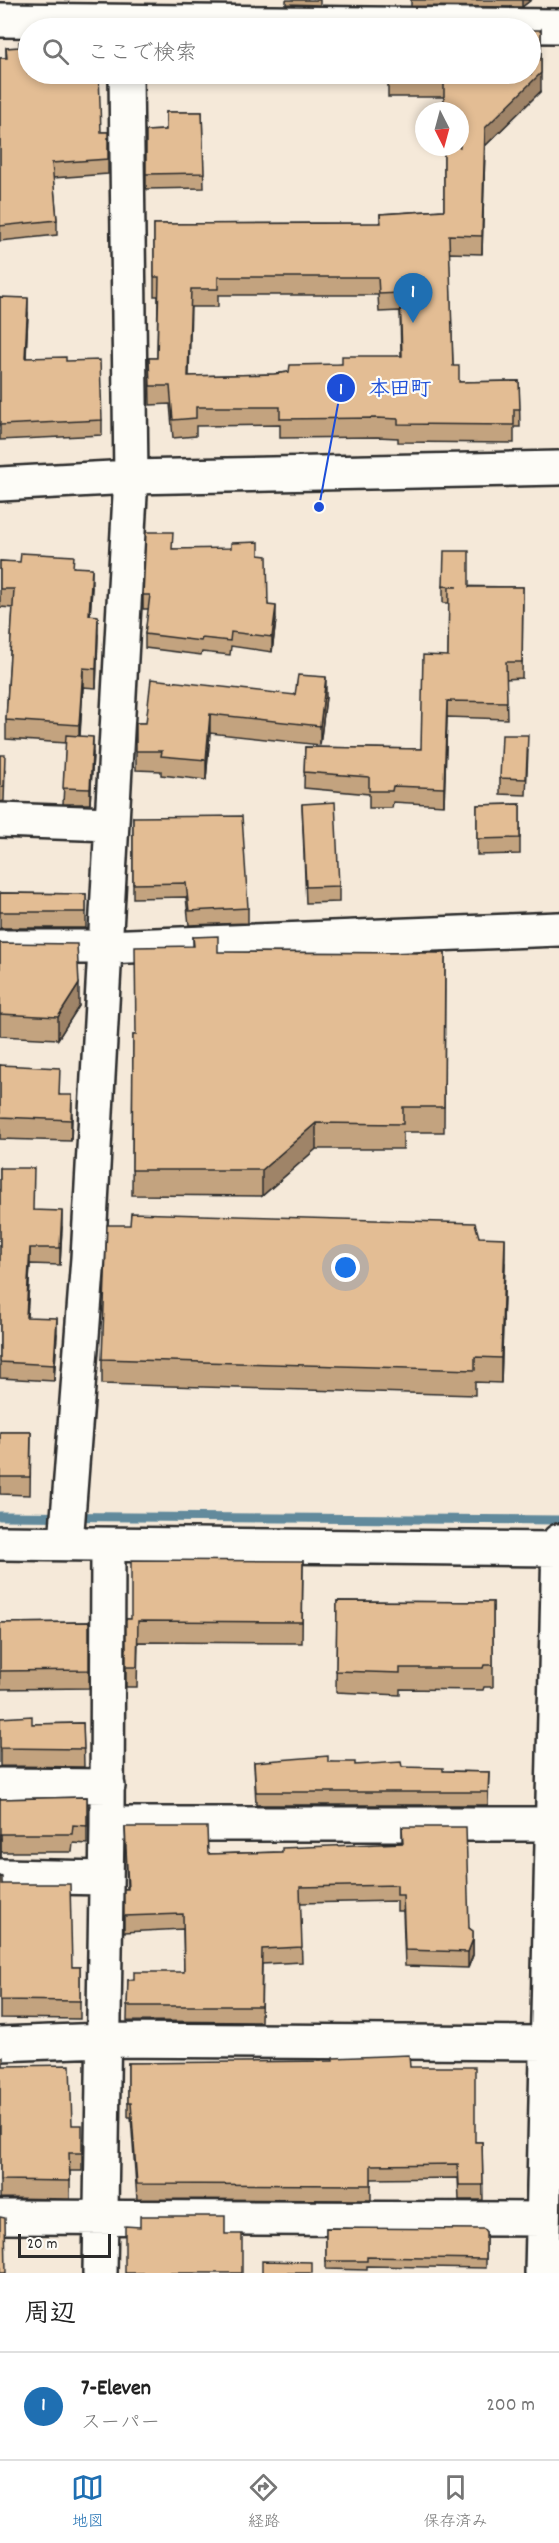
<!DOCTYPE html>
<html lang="ja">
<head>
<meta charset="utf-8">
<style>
  :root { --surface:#fff; --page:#f6f6f6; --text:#222; --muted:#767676; --line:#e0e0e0; --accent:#1f6fb2 }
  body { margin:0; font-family:Dekko,"Klee One",sans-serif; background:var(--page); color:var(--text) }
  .compass { position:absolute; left:415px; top:102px; width:54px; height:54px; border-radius:50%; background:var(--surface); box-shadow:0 3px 9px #0003; rotate:174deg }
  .scale { position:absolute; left:18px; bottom:15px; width:93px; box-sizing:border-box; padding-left:6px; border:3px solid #2b2b2b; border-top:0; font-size:16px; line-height:21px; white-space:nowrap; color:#2b2b2b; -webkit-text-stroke:4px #fdfcf7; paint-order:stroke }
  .you { position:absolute; left:346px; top:1268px; width:21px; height:21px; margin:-15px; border:4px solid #fff; border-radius:50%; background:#1a73e8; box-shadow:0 0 0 9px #1a73e833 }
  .badge { display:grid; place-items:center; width:39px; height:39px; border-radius:50%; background:var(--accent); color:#fff; font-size:20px; font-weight:700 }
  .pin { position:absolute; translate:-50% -50px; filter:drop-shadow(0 2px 3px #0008) }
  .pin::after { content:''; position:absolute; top:32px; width:21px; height:18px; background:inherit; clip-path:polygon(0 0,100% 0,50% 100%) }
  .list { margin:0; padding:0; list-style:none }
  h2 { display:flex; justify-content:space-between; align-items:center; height:78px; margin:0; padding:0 24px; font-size:26px }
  h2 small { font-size:20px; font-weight:400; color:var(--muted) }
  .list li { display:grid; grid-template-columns:39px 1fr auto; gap:18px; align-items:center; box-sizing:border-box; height:108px; padding:0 24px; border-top:2px solid var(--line) }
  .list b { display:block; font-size:22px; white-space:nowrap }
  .list p { margin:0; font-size:20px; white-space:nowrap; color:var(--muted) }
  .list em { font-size:20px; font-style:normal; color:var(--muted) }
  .icon { flex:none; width:33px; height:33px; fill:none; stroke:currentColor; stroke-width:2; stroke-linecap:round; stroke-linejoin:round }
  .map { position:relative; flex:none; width:559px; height:2273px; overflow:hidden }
  .search { position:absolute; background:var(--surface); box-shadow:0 3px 9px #0003; left:18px; right:18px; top:18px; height:66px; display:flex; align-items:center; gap:15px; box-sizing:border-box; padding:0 21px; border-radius:33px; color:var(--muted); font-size:22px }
  .sheet { height:186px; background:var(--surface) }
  nav { display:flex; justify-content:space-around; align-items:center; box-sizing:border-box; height:84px; border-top:2px solid var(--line); background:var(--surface); font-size:16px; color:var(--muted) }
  nav a { display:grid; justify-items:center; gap:3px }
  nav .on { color:var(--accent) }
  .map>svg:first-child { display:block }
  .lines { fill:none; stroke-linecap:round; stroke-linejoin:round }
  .stream { stroke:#628a9c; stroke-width:9 }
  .minor-casing { stroke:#2b2b2b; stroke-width:38 }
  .minor { stroke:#fdfcf7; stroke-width:33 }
  .wall { fill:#c3a37f; stroke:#2b2b2b; stroke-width:1.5; fill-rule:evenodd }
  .shaded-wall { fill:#9f8468; stroke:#2b2b2b; stroke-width:1.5 }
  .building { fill:#e3bd94; stroke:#2b2b2b; stroke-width:1.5; fill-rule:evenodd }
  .leader { fill:none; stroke:#1d4ed8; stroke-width:2 }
  .callout-dot { fill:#1d4ed8; stroke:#fdfcf7; stroke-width:2 }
  .mark-label { font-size:18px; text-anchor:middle; font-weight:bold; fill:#fff }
  .callout-label { font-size:21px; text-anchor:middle; font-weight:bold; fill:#1d4ed8; stroke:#fdfcf7; stroke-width:4.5; stroke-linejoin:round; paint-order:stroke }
</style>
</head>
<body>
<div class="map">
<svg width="559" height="2273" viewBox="0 0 559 2273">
  <rect width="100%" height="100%" fill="#f5e9d9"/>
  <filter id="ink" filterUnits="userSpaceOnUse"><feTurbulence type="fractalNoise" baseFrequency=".0167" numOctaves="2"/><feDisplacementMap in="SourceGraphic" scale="12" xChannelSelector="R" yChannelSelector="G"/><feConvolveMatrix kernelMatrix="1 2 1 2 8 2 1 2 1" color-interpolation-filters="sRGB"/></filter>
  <g filter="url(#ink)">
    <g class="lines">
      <path class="stream" d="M0 1516 559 1520"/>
      <defs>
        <path id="minor" d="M0 20 559 26
          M0 484 131 477 559 468
          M0 820 111 824
          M0 947H104L559 929
          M0 1543 559 1549
          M66 1543 88 1258 131 477 126 74
          M0 1785 108 1786
          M107 1824H553
          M0 1876 106 1878
          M0 2044 103 2040 547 2043
          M0 2217 543 2219
          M100 2273 107 1824 108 1545
          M542 2273 559 1541"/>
      </defs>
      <use href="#minor" class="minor-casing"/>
      <use href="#minor" class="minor"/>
    </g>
    <path class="wall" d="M286 0H320V5L286 4Z
      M411 0H531L522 7 411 6Z
      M6 48 101 132H108V174L53 178 57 220V235L0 241V58H6Z
      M388 74H531L541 91 485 146 482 254 449 253 453 366 459 382 519 381 520 427H514V443L398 442V438L377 437 280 438V425L196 426V436L173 438 170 404 150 405 149 358H157L158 296H154V224L380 223V214L444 210V97H388ZM218 295H378L379 312 400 311 401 356 342 364 274 374 189 376 191 307H218Z
      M166 112H202L204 188 146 189V131L166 130Z
      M0 297 28 313 26 358 66 361 102 420V435L0 440Z
      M173 549 259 555 268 605 276 620 272 652 231 646 230 655 202 652 201 655 145 648V634L149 609H143V595Z
      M0 561 74 567 92 587 90 615 98 635 96 688 83 687 80 736 93 753 90 804H63L66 743 6 739V720L13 608 0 607Z
      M443 586 523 587 522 678 506 679 507 719 447 717 444 805 393 802 392 808H369V794L304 788 305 747 421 749 448 656 449 603H443Z
      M295 695 326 697 320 745 210 733 206 780 161 775V771L136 770V723H146Z
      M528 751 526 795 500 794V778Z
      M0 755 5 770 4 801 0 802Z
      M302 804 339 886V902L306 903Z
      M520 804V854L477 855V805Z
      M133 817 248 908V923L189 925 186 897 133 898Z
      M0 893 86 894V928H0Z
      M193 937 218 952 445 953 444 1132H403V1149H316L262 1196 132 1195 133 1035H135L193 946Z
      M0 943 79 1006 58 1039 0 1036Z
      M0 1065 60 1095 72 1117 71 1141 0 1139Z
      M0 1168 33 1210 62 1227 60 1265 30 1264 27 1317 57 1334 54 1381 0 1378Z
      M479 1237 505 1263 501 1383 475 1382V1395L102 1384V1359Z
      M0 1432H31L30 1495 0 1494Z
      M303 1561 302 1643 138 1642 137 1687H126V1619H131Z
      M337 1601 493 1602V1687H484L483 1690 400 1689V1695L336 1692Z
      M89 1622V1688L0 1689V1623Z
      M0 1718 32 1724 83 1723 84 1767 0 1766Z
      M254 1762H328L355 1765 402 1767 443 1771 489 1772 488 1805H256Z
      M87 1797V1844L73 1843 72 1852H1V1857L0 1799Z
      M125 1827 208 1854 282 1852 402 1843V1827L469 1928 473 1931V1955L468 1968 405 1966 403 1911H397V1901L300 1903 302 1962 262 1964 261 2022 127 2021 128 1980 184 1972 183 1929 124 1932V1889H127Z
      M0 1876 2 1884 72 1967H80V2019L0 2018Z
      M0 2057 3 2066 72 2125 82 2143V2171H70V2199L0 2198Z
      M128 2063 410 2067 475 2142H482L483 2200H459L458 2178 371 2179V2200L137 2199 131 2117H128Z
      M326 2228 486 2232V2268L367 2266V2270L326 2269Z"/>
    <path class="shaded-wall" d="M522 0H531L522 7Z
      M541 30V91L485 146 482 254 485 128Z
      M28 298V313L25 374V358Z
      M92 568V587L89 634V615Z
      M276 606V620L272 652V637Z
      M98 616V635L96 688V669Z
      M83 668V687L79 744V725Z
      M326 677V697L320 745V726Z
      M447 701V717L444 805V788Z
      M210 714V733L206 780V760Z
      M93 737V753L90 804V789Z
      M79 984V1006L58 1039V1017Z
      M72 1095V1117L71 1141V1120Z
      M316 1123V1149L262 1196V1170Z
      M62 1211V1227L60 1265V1248Z
      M505 1238V1263L501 1383V1358Z
      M30 1248V1264L26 1333V1317Z
      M57 1318V1334L54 1381V1365Z
      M1 1839V1857L0 1858V1840Z
      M473 1939V1955L468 1968V1952Z"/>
    <path class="building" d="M88 25 95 28H54V27Z
      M410 25 473 26 469 28H410Z
      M531 30H541V73L485 128 482 236 449 235 453 366H459V382L519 381 520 409H514V425L398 424V419L377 418 280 419V407H196V418L173 420 170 386H150L149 358H157L159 277H154V224L381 223 380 214 444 210V147H460V111H444V78L388 79V74H531ZM218 277H378L379 294 400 293 402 356H342V364L290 365 289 372 274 374 188 376 191 289H218Z
      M28 41V74H99L101 132H108V159L52 163 57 220 0 226V58H7L6 48 19 47V42Z
      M166 112H202L204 173 146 174V131L166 130Z
      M0 297 28 298 25 358 66 357V361L100 360 102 420 0 425Z
      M146 532H173L172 549 231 548V543L259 542V555L267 556 268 605 276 606 272 637 231 632 230 641 202 638 201 641 145 634 150 595H143Z
      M444 551H469V587H523L522 662H506L507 702 447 701 444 788 393 786 392 791H369V777L304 772 305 747 421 749 423 655 448 656 449 587H457L443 586Z
      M21 553 74 556 73 567 92 568 89 615 98 616 96 669 83 668 79 725 6 720 14 589H0V561L20 562Z
      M298 675 326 677 320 726 210 714 206 760 161 756 162 751H136V723H146L151 679 295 695Z
      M66 735 93 737 90 789 63 788Z
      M502 735H528L526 779 500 778Z
      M0 755H5L4 786 0 787Z
      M335 802 339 886 306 887 302 804Z
      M520 804V838L477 839V805Z
      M242 816 248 908 189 911 186 883 133 884V817Z
      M0 893 86 894V912H0Z
      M218 936V952L445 953 444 1107H403V1124L316 1123 262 1170H132L133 1035H136L135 947 194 946 193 937Z
      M0 943 77 944 79 984 58 1017 0 1014Z
      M0 1065 60 1068 59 1095H72L71 1120 0 1117Z
      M0 1168H34L33 1210 62 1211 60 1248H30L26 1317 57 1318 54 1365 0 1362Z
      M131 1213 475 1223 479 1237 505 1238 501 1358 475 1357V1370L102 1359 107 1225H130Z
      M0 1432H31L30 1477H0Z
      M131 1560 303 1561 302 1622 138 1621 137 1667H126V1619H131Z
      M337 1601 493 1602V1665H484L483 1668H400V1673L336 1671Z
      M89 1622V1670L0 1671V1623Z
      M32 1716V1724L83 1723 84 1749 0 1748V1718Z
      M328 1756V1762H355V1765L401 1762 402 1767 443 1768V1771L489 1772 488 1792H256L254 1762Z
      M87 1797V1826L73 1825 72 1834H1V1839L0 1840V1799Z
      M125 1827H207L208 1854 282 1852V1848L403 1843 402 1827H466L469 1928 473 1931V1939L468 1952 405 1950 403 1895H397V1885L300 1887 302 1947 262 1949 261 2006H127L128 1980H134V1972H184L183 1914 124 1916V1889H128Z
      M0 1876 2 1877V1884H70L72 1967H80V2001L0 2000Z
      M409 2055 410 2067H475V2142H482L483 2185H459L458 2164 371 2165V2185L137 2184 131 2103H128V2063L333 2061V2058Z
      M0 2057H3V2066L70 2065 72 2125H82V2153H69L70 2181 0 2180Z
      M140 2216H225V2234H242V2273H125V2226L140 2227Z
      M0 2217 5 2218 6 2273H0Z
      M326 2228 484 2229 486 2232V2259L367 2257V2261H326Z
      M262 2261 312 2262V2273H262Z"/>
  </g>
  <path class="leader" d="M319 507L341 388"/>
  <g class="callout-dot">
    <circle cx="319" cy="507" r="6"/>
    <circle cx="341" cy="388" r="15"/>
  </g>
  <g class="mark-label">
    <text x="341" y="394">1</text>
  </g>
  <g class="callout-label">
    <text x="400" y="395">本田町</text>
  </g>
</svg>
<svg class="compass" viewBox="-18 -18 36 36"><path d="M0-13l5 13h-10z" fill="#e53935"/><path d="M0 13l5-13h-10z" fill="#767676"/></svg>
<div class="scale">20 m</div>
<div class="you"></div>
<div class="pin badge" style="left:413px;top:323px">1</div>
<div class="search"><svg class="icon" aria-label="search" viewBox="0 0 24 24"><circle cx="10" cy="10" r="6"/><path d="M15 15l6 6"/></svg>ここで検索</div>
</div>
<section class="sheet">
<h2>周辺<small></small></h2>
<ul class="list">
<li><span class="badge">1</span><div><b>7-Eleven</b><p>スーパー</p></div><em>200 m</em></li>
</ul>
</section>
<nav>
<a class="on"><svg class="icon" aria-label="map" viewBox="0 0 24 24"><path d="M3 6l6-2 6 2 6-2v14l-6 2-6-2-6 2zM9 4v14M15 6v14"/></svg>地図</a>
<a><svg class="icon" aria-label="directions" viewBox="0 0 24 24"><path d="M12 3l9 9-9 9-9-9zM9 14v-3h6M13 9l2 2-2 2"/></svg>経路</a>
<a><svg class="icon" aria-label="saved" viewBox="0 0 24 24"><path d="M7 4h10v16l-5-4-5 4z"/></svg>保存済み</a>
</nav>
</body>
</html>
